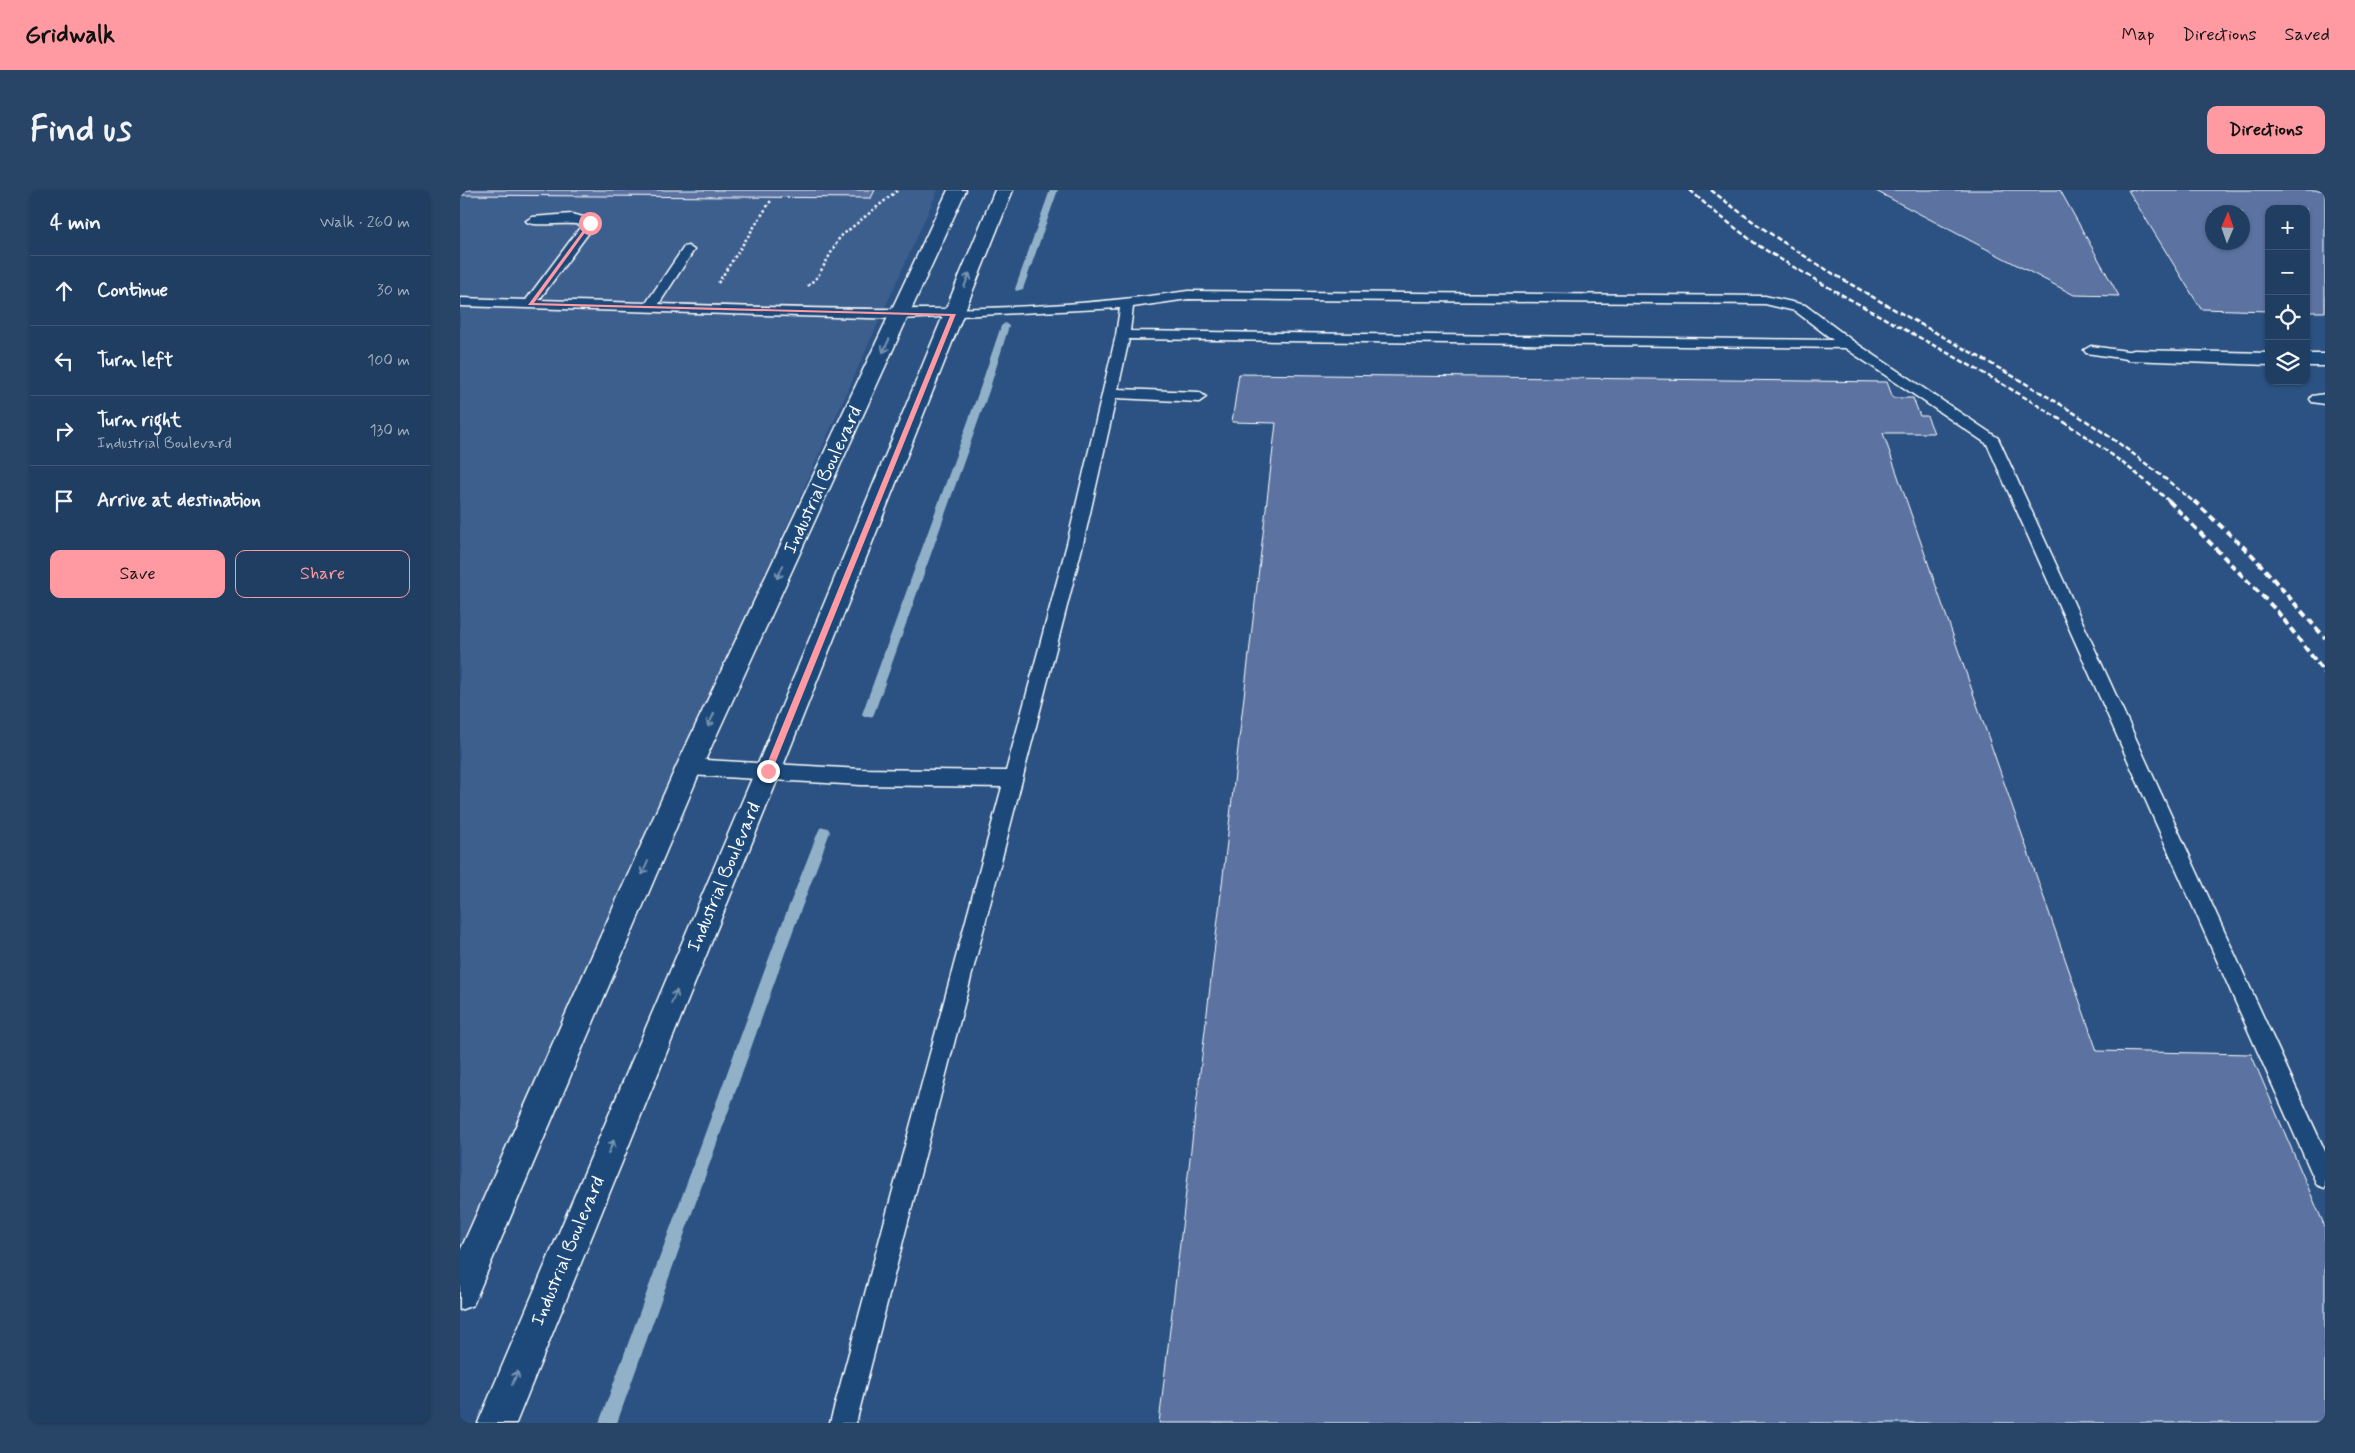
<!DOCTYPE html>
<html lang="en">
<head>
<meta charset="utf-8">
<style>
  :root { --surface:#203e62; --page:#284568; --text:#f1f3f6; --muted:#a2aebe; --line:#3d5777; --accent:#ff9aa2 }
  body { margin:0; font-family:Mynerve,sans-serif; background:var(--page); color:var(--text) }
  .controls { position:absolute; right:15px; top:15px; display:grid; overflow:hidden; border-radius:10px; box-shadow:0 1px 4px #0004 }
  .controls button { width:45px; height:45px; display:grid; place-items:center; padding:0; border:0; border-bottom:1px solid var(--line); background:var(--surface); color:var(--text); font:25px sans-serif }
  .compass { position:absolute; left:1745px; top:15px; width:45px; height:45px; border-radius:50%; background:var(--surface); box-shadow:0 1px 4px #0004; rotate:2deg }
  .stop { position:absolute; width:15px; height:15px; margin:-11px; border:4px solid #ff9aa2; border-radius:50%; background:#fff }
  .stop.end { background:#ff9aa2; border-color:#fff; box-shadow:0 1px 5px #0008 }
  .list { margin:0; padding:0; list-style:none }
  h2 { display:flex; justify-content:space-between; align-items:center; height:65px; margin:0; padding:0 20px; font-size:21px }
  h2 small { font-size:16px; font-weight:400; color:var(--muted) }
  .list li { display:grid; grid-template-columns:32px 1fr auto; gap:15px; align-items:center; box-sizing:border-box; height:70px; padding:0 20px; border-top:1px solid var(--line) }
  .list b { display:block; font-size:19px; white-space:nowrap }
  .list p { margin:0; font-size:16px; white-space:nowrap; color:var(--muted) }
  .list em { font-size:16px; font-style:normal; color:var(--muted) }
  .actions { display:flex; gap:10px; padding:15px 20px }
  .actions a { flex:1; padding:11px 0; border:1px solid var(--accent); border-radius:10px; text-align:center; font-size:18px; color:var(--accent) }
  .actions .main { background:var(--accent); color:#111 }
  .icon { flex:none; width:28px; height:28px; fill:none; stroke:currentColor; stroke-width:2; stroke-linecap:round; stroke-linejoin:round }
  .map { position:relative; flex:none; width:1865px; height:1233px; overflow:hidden; border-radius:10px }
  header { display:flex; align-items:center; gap:30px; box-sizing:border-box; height:70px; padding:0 25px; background:var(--accent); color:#111 }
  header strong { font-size:24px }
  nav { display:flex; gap:28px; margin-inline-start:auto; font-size:18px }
  .intro { display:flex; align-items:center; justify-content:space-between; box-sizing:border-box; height:120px; padding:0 30px }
  h1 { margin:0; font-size:35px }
  .button { padding:12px 22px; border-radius:10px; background:var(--accent); color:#111; font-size:18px; font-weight:700 }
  main { display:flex; gap:30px; padding:0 30px }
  aside { flex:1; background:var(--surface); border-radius:10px; box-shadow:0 1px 4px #0004 }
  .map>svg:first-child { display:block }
  .built { fill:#3e5f8e }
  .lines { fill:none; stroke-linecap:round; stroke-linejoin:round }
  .stream { fill:#91b1c8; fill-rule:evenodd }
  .building { fill:#5c73a2; stroke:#fff; fill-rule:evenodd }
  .lane-casing { stroke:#fff; stroke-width:3 }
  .street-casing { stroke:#fff; stroke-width:3 }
  .secondary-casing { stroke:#fff; stroke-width:3 }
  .path { stroke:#fff; stroke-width:2.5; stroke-dasharray:2.5 2.5; stroke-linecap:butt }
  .lane { fill:#1f4a7a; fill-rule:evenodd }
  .street { fill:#1f4a7a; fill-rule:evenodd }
  .secondary { fill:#1f4a7a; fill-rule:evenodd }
  .rail-far1 { stroke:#fff; stroke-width:2.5; stroke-dasharray:5.5 2.5; stroke-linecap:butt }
  .rail { stroke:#fff; stroke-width:4; stroke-dasharray:7 4; stroke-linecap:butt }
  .oneway { stroke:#7992af }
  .route { fill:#ff9aa2 }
  .labels { text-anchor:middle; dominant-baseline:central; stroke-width:4; stroke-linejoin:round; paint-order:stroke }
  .street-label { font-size:19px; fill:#fff; stroke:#1f4a7a }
</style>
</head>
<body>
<header>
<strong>Gridwalk</strong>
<nav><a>Map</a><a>Directions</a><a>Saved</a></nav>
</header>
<div class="intro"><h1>Find us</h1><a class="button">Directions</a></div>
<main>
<aside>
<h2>4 min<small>Walk · 260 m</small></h2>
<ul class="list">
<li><svg class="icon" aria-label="ahead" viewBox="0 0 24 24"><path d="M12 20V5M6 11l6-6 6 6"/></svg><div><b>Continue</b></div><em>30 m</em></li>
<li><svg class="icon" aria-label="left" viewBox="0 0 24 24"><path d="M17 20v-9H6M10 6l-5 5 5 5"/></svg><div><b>Turn left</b></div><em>100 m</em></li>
<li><svg class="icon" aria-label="right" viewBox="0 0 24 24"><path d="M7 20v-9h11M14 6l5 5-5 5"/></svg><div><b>Turn right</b><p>Industrial Boulevard</p></div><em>130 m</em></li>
<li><svg class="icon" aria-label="arrive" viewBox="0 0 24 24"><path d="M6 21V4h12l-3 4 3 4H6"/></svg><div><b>Arrive at destination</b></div></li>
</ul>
<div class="actions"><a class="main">Save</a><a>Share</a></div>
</aside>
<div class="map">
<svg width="1865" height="1233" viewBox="0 0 1865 1233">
  <rect width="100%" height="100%" fill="#2b5282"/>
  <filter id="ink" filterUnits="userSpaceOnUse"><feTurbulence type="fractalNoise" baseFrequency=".02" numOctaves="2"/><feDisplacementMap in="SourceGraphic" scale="10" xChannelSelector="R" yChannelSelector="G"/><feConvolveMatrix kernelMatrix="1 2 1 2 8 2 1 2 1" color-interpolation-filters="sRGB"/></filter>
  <g filter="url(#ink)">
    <path class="built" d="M0 0H478L0 1062Z"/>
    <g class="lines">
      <path class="stream" d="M590 0H598L563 99 556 101 555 99Z
        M545 133 549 136 529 201 414 524 412 527H404L402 524 519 201 541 136Z
        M364 637 368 638 370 642 330 749 157 1233H139L316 749 358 642 360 638Z"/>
    </g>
    <path class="building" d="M0 0H415L411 8 0 5Z
      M1414 0H1600L1659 106 1614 105Z
      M1668 0H1865V122H1846V19H1809V121L1741 119ZM1752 22H1782V52H1752Z
      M779 184 1427 192 1433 208H1453L1460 226H1467L1474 243H1423L1637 861 1791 864 1865 1037V1233H699L816 233 772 232Z"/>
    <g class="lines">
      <defs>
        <path id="lane" d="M112 24 134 30 136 33 79 110 186 113 224 57 228 56 234 60 199 114C376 119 551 127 728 101L1305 106 1345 115 1393 151 1538 248 1865 961V998L1857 995 1527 254 1385 158 669 149 658 199 739 202 746 207 739 212 656 208 623 354 396 1233H370L542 597 401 595 229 585 223 582 220 577 223 572 229 569 401 579 546 581 607 354 656 145 660 118 441 129 0 116V108L66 110 122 35C109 31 72 38 66 31L72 27ZM728 109 1305 114 1335 121 1373 150 670 141 673 117Z
          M1631 156 1674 162 1681 166 1674 170 1626 163 1624 160Z
          M1865 204V214L1852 212 1850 209 1852 206Z"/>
        <path id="street" d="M1674 160 1809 163V175L1667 170 1664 166 1667 162Z
          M1846 164H1865V176H1846Z"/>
        <path id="secondary" d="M488 0H506L242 577 13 1115 0 1120V1061L216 577Z
          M535 0H553L321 581 56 1233H18L295 581Z"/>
      </defs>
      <use href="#lane" class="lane-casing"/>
      <use href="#street" class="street-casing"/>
      <use href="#secondary" class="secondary-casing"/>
      <path class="path" d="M258 93 312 9
        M348 96 358 86 380 47 438 0"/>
      <use href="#lane" class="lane"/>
      <use href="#street" class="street"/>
      <use href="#secondary" class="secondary"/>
      <path class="rail-far1" d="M1230 0 1251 19 1296 54C1430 139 1593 206 1711 313
        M1251 0C1359 86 1486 144 1603 216 1650 245 1693 278 1735 313"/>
      <path class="rail" d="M1709 311 1817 421 1865 483
        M1734 311 1793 366 1865 448"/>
    </g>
    <defs><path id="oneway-shaft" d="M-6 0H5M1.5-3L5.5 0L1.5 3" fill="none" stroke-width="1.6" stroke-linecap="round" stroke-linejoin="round" transform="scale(1.25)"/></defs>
    <g class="oneway">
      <use href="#oneway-shaft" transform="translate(507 90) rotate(-68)"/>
      <use href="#oneway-shaft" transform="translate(426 156) rotate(115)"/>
      <use href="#oneway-shaft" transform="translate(320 382) rotate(115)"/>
      <use href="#oneway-shaft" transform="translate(251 530) rotate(115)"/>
      <use href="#oneway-shaft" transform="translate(185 678) rotate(114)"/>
      <use href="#oneway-shaft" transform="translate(214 807) rotate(-67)"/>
      <use href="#oneway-shaft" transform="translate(151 957) rotate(-67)"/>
      <use href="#oneway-shaft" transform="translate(55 1188) rotate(-67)"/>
    </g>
  </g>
  <path class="route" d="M130 31 132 33 74 113 496 124 312 581 308 584 304 581 490 126 68 115Z"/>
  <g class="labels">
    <g class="street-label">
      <text transform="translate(363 290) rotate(-65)">Industrial Boulevard</text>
      <text transform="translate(264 687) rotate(-67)">Industrial Boulevard</text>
      <text transform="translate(108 1061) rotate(-67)">Industrial Boulevard</text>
    </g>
  </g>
</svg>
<div class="controls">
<button>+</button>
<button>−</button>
<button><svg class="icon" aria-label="locate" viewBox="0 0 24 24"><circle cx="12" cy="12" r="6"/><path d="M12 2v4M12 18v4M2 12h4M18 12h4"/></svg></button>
<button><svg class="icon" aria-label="layers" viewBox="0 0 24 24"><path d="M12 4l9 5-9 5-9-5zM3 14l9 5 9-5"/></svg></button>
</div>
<svg class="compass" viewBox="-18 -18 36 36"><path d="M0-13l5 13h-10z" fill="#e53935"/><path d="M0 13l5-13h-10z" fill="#a2aebe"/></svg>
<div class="stop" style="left:130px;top:33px"></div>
<div class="stop end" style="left:308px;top:581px"></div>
</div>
</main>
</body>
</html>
